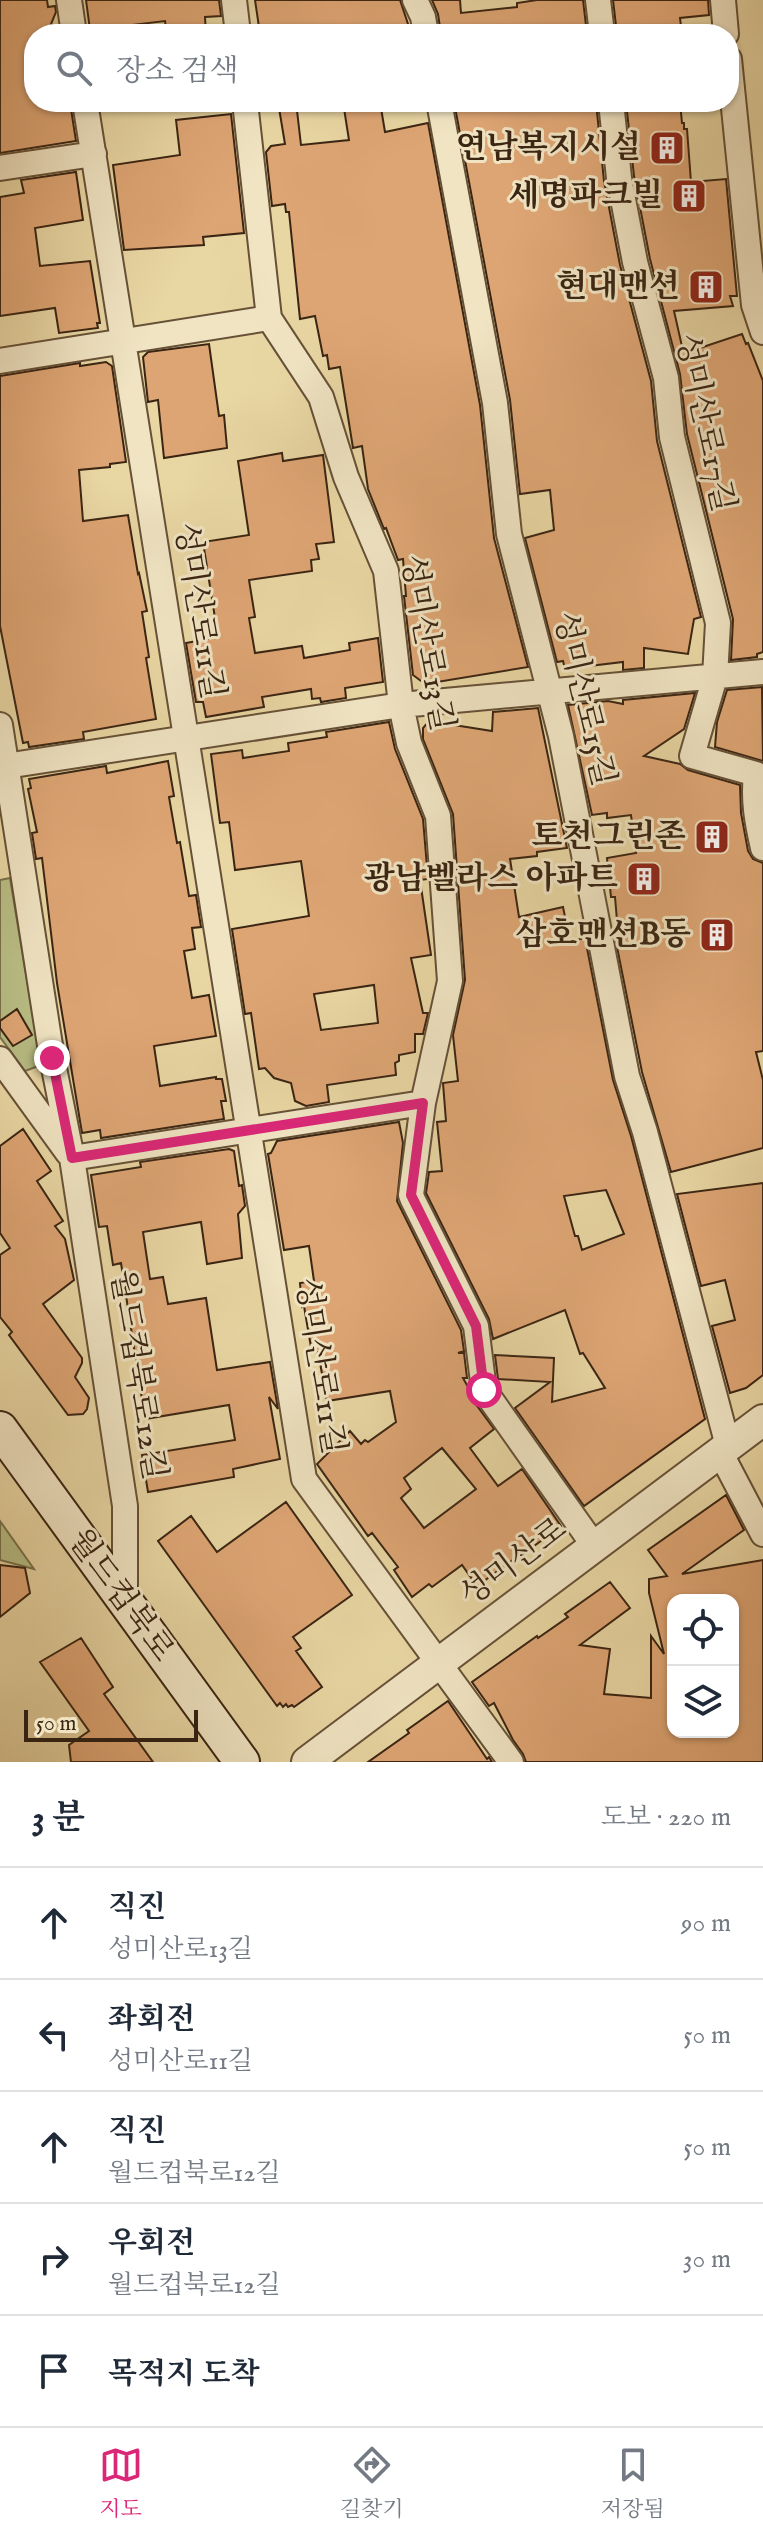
<!DOCTYPE html>
<html lang="ko">
<head>
<meta charset="utf-8">
<style>
  :root { --surface:#fff; --page:#f6f6f7; --text:#1f2937; --muted:#747a83; --line:#e0e1e3; --accent:#db2777 }
  body { margin:0; font-family:"IM FELL English","Noto Serif KR",serif; background:var(--page); color:var(--text) }
  .controls { position:absolute; right:24px; bottom:24px; display:grid; overflow:hidden; border-radius:16px; box-shadow:0 2px 6px #0004 }
  .controls button { width:72px; height:72px; display:grid; place-items:center; padding:0; border:0; border-bottom:2px solid var(--line); background:var(--surface); color:var(--text); font:40px sans-serif }
  .scale { position:absolute; left:24px; bottom:20px; width:174px; box-sizing:border-box; padding-left:8px; border:4px solid #3a2513; border-top:0; font-size:22px; line-height:28px; white-space:nowrap; color:#3a2513; -webkit-text-stroke:6px #f0e4c3; paint-order:stroke }
  .stop { position:absolute; width:24px; height:24px; margin:-18px; border:6px solid #db2777; border-radius:50%; background:#fff }
  .stop.end { background:#db2777; border-color:#fff; box-shadow:0 2px 8px #0008 }
  .list { margin:0; padding:0; list-style:none }
  h2 { display:flex; justify-content:space-between; align-items:center; height:104px; margin:0; padding:0 32px; font-size:34px }
  h2 small { font-size:26px; font-weight:400; color:var(--muted) }
  .list li { display:grid; grid-template-columns:52px 1fr auto; gap:24px; align-items:center; box-sizing:border-box; height:112px; padding:0 32px; border-top:2px solid var(--line) }
  .list b { display:block; font-size:30px; white-space:nowrap }
  .list p { margin:0; font-size:26px; white-space:nowrap; color:var(--muted) }
  .list em { font-size:26px; font-style:normal; color:var(--muted) }
  .icon { flex:none; width:44px; height:44px; fill:none; stroke:currentColor; stroke-width:2; stroke-linecap:round; stroke-linejoin:round }
  .map { position:relative; flex:none; width:763px; height:1762px; overflow:hidden }
  .search { position:absolute; background:var(--surface); box-shadow:0 2px 6px #0004; left:24px; right:24px; top:24px; height:88px; display:flex; align-items:center; gap:20px; box-sizing:border-box; padding:0 28px; border-radius:32px; color:var(--muted); font-size:30px }
  .sheet { height:664px; background:var(--surface) }
  nav { display:flex; justify-content:space-around; align-items:center; box-sizing:border-box; height:112px; border-top:2px solid var(--line); background:var(--surface); font-size:22px; color:var(--muted) }
  nav a { display:grid; justify-items:center; gap:4px }
  nav .on { color:var(--accent) }
  .map>svg:first-child { display:block }
  .green { fill:#b8bd84; stroke:#79714c; stroke-width:2 }
  .building { fill:#dea574; stroke:#3a2513; stroke-width:2; fill-rule:evenodd }
  .lines { fill:none; stroke-linecap:round; stroke-linejoin:round }
  .minor-casing { stroke:#665137; stroke-width:28 }
  .tertiary-casing { stroke:#665137; stroke-width:34 }
  .secondary-casing { stroke:#3a2513; stroke-width:38 }
  .minor { stroke:#f0e4c3; stroke-width:24 }
  .tertiary { stroke:#f0e4c3; stroke-width:30 }
  .secondary { stroke:#f0e4c3; stroke-width:34 }
  .route { stroke:#db2777; stroke-width:10 }
  .labels { text-anchor:middle; dominant-baseline:central; stroke-width:6; stroke-linejoin:round; paint-order:stroke }
  .poi-label { font-size:32px; font-weight:bold; fill:#3a2513; stroke:#f0e4c3; text-anchor:end }
  .street-label { font-size:32px; fill:#3a2513; stroke:#f0e4c3 }
</style>
</head>
<body>
<div class="map">
<svg width="763" height="1762" viewBox="0 0 763 1762">
  <rect width="100%" height="100%" fill="#e8d6a3"/>
  <filter id="stains"><feTurbulence type="fractalNoise" baseFrequency=".0025" numOctaves="4"/><feColorMatrix values="0 0 0 0 .2 0 0 0 0 .09 0 0 0 0 .02 0 0 0 .5 -.17"/></filter>
  <radialGradient id="worn" r=".72"><stop offset=".6" stop-color="#630" stop-opacity="0"/><stop offset="1" stop-color="#630" stop-opacity=".3"/></radialGradient>
  <path class="green" d="M10 878 41 1065 25 1071 0 1037V880Z
    M0 1521 34 1569 0 1560Z"/>
  <path class="building" d="M0 0H47L48 7 55 6 56 12 47 34H34V102H58L59 110 71 109 76 141 0 153Z
    M86 0H219L221 16 205 17 206 34H167L165 21 90 30Z
    M255 0H400L410 30 387 34H260Z
    M432 0H460L461 13 517 7V3L537 0H583L587 34H441L438 14Z
    M613 0H708L709 15 680 18 682 34H617Z
    M278 102H296L301 145 349 140 343 102H380L385 132 428 123 480 405 494 538 528 667 425 684 413 675 404 596H406L403 559 398 560 386 528 384 529 368 489 362 446 353 448 340 367 329 369 327 355 323 356 315 316 300 319 289 212H286L285 204 272 206 266 152 271 146 285 144Z
    M454 102H496L497 107 532 102H596L604 181 620 265 651 381 657 441 701 617 694 619 688 654 644 648V668L623 670V662L565 669 563 661 557 662 525 538 554 530 550 490 520 494 510 400Z
    M626 102H680L682 123H684V129H687L691 182 726 179 737 296H730L733 306 674 311 683 351 693 347 694 350 742 334 746 344 748 343 763 381V652L757 654V657L731 660 733 619 687 434 680 374 650 259 634 176Z
    M231 114 244 233 203 237 204 245 124 250 113 165 180 155 176 120Z
    M76 172 83 220 35 228 40 266 90 261 100 323H97L98 328 59 333 55 308 0 316V197L24 193 21 180Z
    M209 344 219 416 224 415 227 448 164 458 158 400 148 402 143 357 148 352Z
    M106 362 112 366 126 462 110 464V467L79 470 83 521 128 515 138 574 139 573 147 611 142 612 149 657 146 658 156 719 83 732 84 739 29 747 28 742 23 743 0 626V376L80 363V366Z
    M282 453 283 461 323 455 334 542 316 544 319 559 311 560 312 571 249 580 255 617 249 618 255 653 302 646 304 658 350 650 349 643 378 638 383 682 345 688 346 698 321 702 320 698 312 699 311 689 262 697 264 707 206 717 203 702H196L186 643 218 637 203 542 249 535 238 461Z
    M762 687 763 761 715 747 717 722 727 690Z
    M695 693 684 729 644 756 680 764 688 770 740 785 741 813 748 851 753 859 763 863V1051L756 1052 763 1080V1148L671 1172 642 1072 614 932H618L615 897H611L607 858 636 853 631 815 607 818V813L592 815 568 705 608 701 623 704V700Z
    M538 708 567 848 537 852V856L510 859 519 917 563 907 570 941 585 938 613 1080 631 1136 705 1419 584 1506 515 1408 550 1382 498 1379 495 1355 554 1358 552 1402 605 1388 583 1353 580 1354 565 1310 493 1339 489 1319 426 1193 429 1172 442 1171 437 1122 446 1121 443 1083 458 1081 453 1035 465 980 453 814 423 739V728L429 721 492 731 493 712ZM606 1190 624 1234 582 1250 578 1236H575L564 1196Z
    M389 722 395 749 423 819 428 879 420 880 431 955 411 958 423 1013H428L423 1034H415V1052L399 1055V1061L395 1063 396 1075 327 1085 329 1102 306 1106 295 1101 291 1083 274 1078 265 1068 259 1069 251 1013 245 1014 232 929 309 916 301 861 235 870 229 822 220 823 211 754 242 750 243 758 289 751 288 743 327 737 326 732ZM374 985 378 1023 321 1030 314 994Z
    M168 761 174 796 169 797 177 843 180 842 189 896 196 895 201 927 192 928 195 949 184 951 192 998 209 995 216 1036 154 1046 160 1086 216 1077V1079H222L226 1101H221L224 1119 101 1138 100 1130 82 1133 57 983 42 858 36 859 32 833 37 832 28 789 31 788 29 779 106 766 107 773Z
    M17 1009 32 1035 13 1046 0 1028V1021Z
    M399 1122 403 1143 397 1201 461 1330 464 1351 458 1353H464L467 1378H463L468 1387 472 1399 494 1429 470 1448 498 1486 522 1469 561 1526 522 1555 521 1554 477 1586 462 1565 432 1587 429 1584 412 1597 394 1570 398 1567 372 1533 368 1536 317 1464 350 1431 361 1444 365 1440 368 1442 396 1422 390 1391 327 1401 318 1352 312 1353 304 1306 302 1307 300 1283 314 1281 309 1246 284 1250 268 1154 271 1153 277 1141ZM442 1448 476 1489 424 1528 401 1498 411 1489 404 1478Z
    M23 1129 51 1171 37 1181 63 1221 55 1226 65 1239 74 1280 43 1304 82 1358V1363L75 1377 89 1398 87 1409 83 1414 68 1415 9 1335 12 1332 0 1317V1255L10 1248 0 1233V1146Z
    M229 1149 234 1151 239 1186 242 1185 245 1206 238 1214 242 1258 207 1264 201 1222 143 1232 150 1279 163 1277 168 1304 206 1298 217 1370 270 1362 278 1409 269 1397 280 1459 233 1469 234 1477 148 1492 142 1455 235 1440 229 1405 145 1419 121 1263 113 1265 107 1226 99 1227 91 1175 141 1167 140 1162Z
    M763 1183V1375L746 1388 730 1393 712 1326 735 1320 725 1280 701 1286 677 1194Z
    M726 1495 744 1530 682 1574 763 1560V1762H526L523 1754 513 1740 494 1703 489 1706 472 1682 537 1636 538 1638 568 1617 565 1614 610 1582 630 1608 580 1645 610 1649 604 1694 651 1698V1636L664 1654 649 1593V1579L667 1576 648 1550ZM673 1600H733V1732H673V1666L670 1662 673 1661Z
    M286 1502 352 1595 293 1637 301 1648 296 1651 322 1687 294 1707 292 1705 288 1707 286 1704 283 1707 280 1703 277 1706 158 1541 191 1516 217 1552Z
    M0 1565 25 1568 30 1593 0 1617Z
    M81 1638 113 1687 104 1694 153 1762H71L69 1745 89 1731 40 1662Z
    M448 1701 487 1759 489 1757 492 1762H368L409 1733 407 1730Z"/>
  <g class="lines">
    <defs>
      <path id="minor" d="M69 0 74 34
        M234 0 238 34
        M415 0 423 17 426 34
        M598 0 602 34
        M723 0 726 34
        M729 59 754 305 763 332
        M85 102 304 1479 511 1762
        M245 102 269 318 321 397 346 477 386 571 401 705 409 743 438 816 450 981 423 1103 411 1195 413 1200 476 1326 484 1390 595 1547
        M439 102 495 403 509 534 561 736 627 1076 645 1132 728 1446
        M611 102 619 178 635 262 666 378 672 437 718 623 715 677 692 756 756 774C753 800 757 822 763 848
        M0 168 94 154
        M0 361 269 318
        M0 725 52 1058 72 1158 125 1506V1604
        M0 767 401 705 763 672
        M0 1059 68 1153
        M72 1158 423 1103
        M720 1452 763 1534"/>
      <path id="tertiary" d="M307 1762 763 1420"/>
      <path id="secondary" d="M0 1429 242 1762"/>
    </defs>
    <use href="#minor" class="minor-casing"/>
    <use href="#tertiary" class="tertiary-casing"/>
    <use href="#secondary" class="secondary-casing"/>
    <use href="#minor" class="minor"/>
    <use href="#tertiary" class="tertiary"/>
    <use href="#secondary" class="secondary"/>
  </g>
  <g class="lines">
    <path class="route" d="M52 1058 72 1158 423 1103 411 1195 476 1326 484 1390"/>
  </g>
  <defs>
    <symbol id="building-square" viewBox="-11 -11 22 22"><rect x="-9" y="-9" width="18" height="18" rx="4" fill="#8f2418" stroke="#f0e4c3"/><path d="M-4-6H4V6H1V3H-1V6H-4ZM-2.5-4.3h1.7v1.8h-1.7ZM.8-4.3h1.7v1.8H.8ZM-2.5-1h1.7V.8h-1.7ZM.8-1h1.7V.8H.8Z" fill="#fff"/></symbol>
  </defs>
  <g fill-rule="evenodd">
    <use href="#building-square" x="647" y="128" width="40" height="40"/>
    <use href="#building-square" x="669" y="176" width="40" height="40"/>
    <use href="#building-square" x="686" y="267" width="40" height="40"/>
    <use href="#building-square" x="692" y="817" width="40" height="40"/>
    <use href="#building-square" x="624" y="859" width="40" height="40"/>
    <use href="#building-square" x="697" y="915" width="40" height="40"/>
  </g>
  <g class="labels">
    <g class="poi-label">
      <text x="641" y="148">연남복지시설</text>
      <text x="663" y="196">세명파크빌</text>
      <text x="680" y="287">현대맨션</text>
      <text x="686" y="837">토천그린존</text>
      <text x="618" y="879">광남벨라스 아파트</text>
      <text x="691" y="935">삼호맨션B동</text>
    </g>
    <g class="street-label">
      <text transform="translate(704 423) rotate(78)">성미산로17길</text>
      <text transform="translate(198 611) rotate(81)">성미산로11길</text>
      <text transform="translate(426 643) rotate(80)">성미산로13길</text>
      <text transform="translate(583 699) rotate(77)">성미산로15길</text>
      <text transform="translate(319 1366) rotate(81)">성미산로11길</text>
      <text transform="translate(137 1375) rotate(81)">월드컵북로12길</text>
      <text transform="translate(514 1563) rotate(-37)">성미산로</text>
      <text transform="translate(120 1596) rotate(54)">월드컵북로</text>
    </g>
  </g>
  <rect width="100%" height="100%" filter="url(#stains)"/>
  <rect width="100%" height="100%" fill="url(#worn)"/>
</svg>
<div class="controls">
<button><svg class="icon" aria-label="locate" viewBox="0 0 24 24"><circle cx="12" cy="12" r="6"/><path d="M12 2v4M12 18v4M2 12h4M18 12h4"/></svg></button>
<button><svg class="icon" aria-label="layers" viewBox="0 0 24 24"><path d="M12 4l9 5-9 5-9-5zM3 14l9 5 9-5"/></svg></button>
</div>
<div class="scale">50 m</div>
<div class="stop" style="left:484px;top:1390px"></div>
<div class="stop end" style="left:52px;top:1058px"></div>
<div class="search"><svg class="icon" aria-label="search" viewBox="0 0 24 24"><circle cx="10" cy="10" r="6"/><path d="M15 15l6 6"/></svg>장소 검색</div>
</div>
<section class="sheet">
<h2>3 분<small>도보 · 220 m</small></h2>
<ul class="list">
<li><svg class="icon" aria-label="ahead" viewBox="0 0 24 24"><path d="M12 20V5M6 11l6-6 6 6"/></svg><div><b>직진</b><p>성미산로13길</p></div><em>90 m</em></li>
<li><svg class="icon" aria-label="left" viewBox="0 0 24 24"><path d="M17 20v-9H6M10 6l-5 5 5 5"/></svg><div><b>좌회전</b><p>성미산로11길</p></div><em>50 m</em></li>
<li><svg class="icon" aria-label="ahead" viewBox="0 0 24 24"><path d="M12 20V5M6 11l6-6 6 6"/></svg><div><b>직진</b><p>월드컵북로12길</p></div><em>50 m</em></li>
<li><svg class="icon" aria-label="right" viewBox="0 0 24 24"><path d="M7 20v-9h11M14 6l5 5-5 5"/></svg><div><b>우회전</b><p>월드컵북로12길</p></div><em>30 m</em></li>
<li><svg class="icon" aria-label="arrive" viewBox="0 0 24 24"><path d="M6 21V4h12l-3 4 3 4H6"/></svg><div><b>목적지 도착</b></div></li>
</ul>
</section>
<nav>
<a class="on"><svg class="icon" aria-label="map" viewBox="0 0 24 24"><path d="M3 6l6-2 6 2 6-2v14l-6 2-6-2-6 2zM9 4v14M15 6v14"/></svg>지도</a>
<a><svg class="icon" aria-label="directions" viewBox="0 0 24 24"><path d="M12 3l9 9-9 9-9-9zM9 14v-3h6M13 9l2 2-2 2"/></svg>길찾기</a>
<a><svg class="icon" aria-label="saved" viewBox="0 0 24 24"><path d="M7 4h10v16l-5-4-5 4z"/></svg>저장됨</a>
</nav>
</body>
</html>
